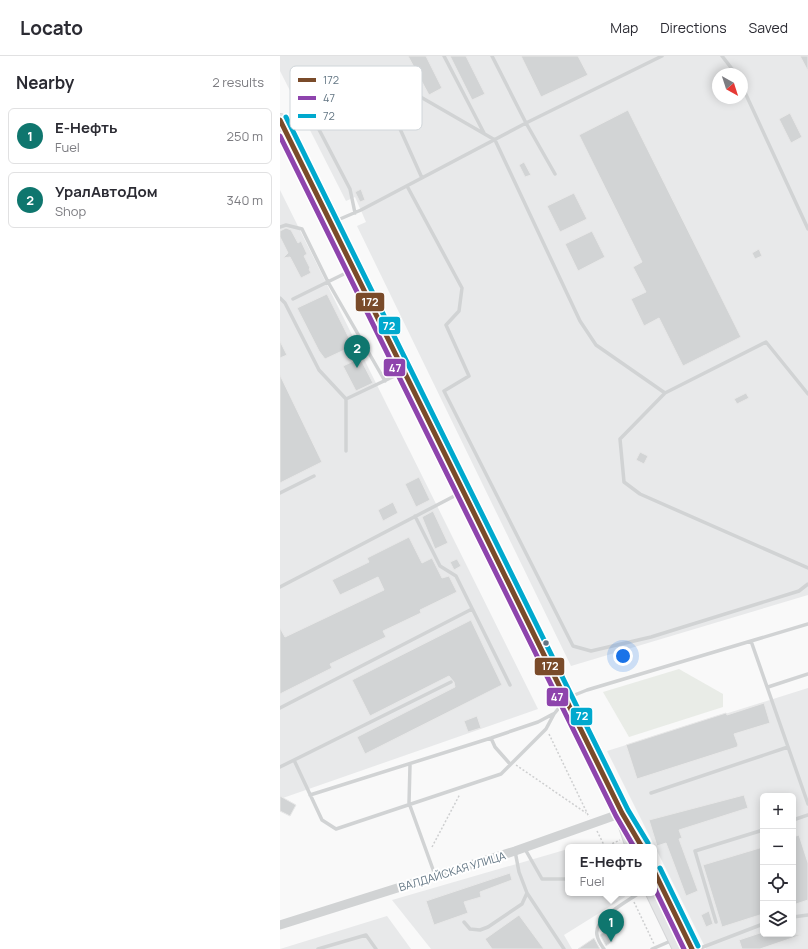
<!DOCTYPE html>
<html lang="en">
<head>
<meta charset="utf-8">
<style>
  :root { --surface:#fff; --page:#f7f7f7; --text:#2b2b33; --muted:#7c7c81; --line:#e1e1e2; --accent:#0f766e }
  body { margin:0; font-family:Manrope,sans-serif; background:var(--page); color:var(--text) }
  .controls { position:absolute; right:12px; bottom:12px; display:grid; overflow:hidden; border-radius:6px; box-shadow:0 2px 10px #0003 }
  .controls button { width:36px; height:36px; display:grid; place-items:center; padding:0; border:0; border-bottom:1px solid var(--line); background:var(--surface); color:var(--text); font:20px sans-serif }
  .compass { position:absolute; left:432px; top:12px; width:36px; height:36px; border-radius:50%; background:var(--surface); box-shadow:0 2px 10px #0003; rotate:141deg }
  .you { position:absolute; left:343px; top:600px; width:14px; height:14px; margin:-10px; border:3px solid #fff; border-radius:50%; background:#1a73e8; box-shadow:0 0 0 6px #1a73e833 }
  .badge { display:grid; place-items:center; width:26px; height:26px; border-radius:50%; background:var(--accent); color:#fff; font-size:13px; font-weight:700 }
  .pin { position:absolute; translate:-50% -33px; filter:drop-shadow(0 1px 2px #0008) }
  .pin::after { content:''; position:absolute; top:21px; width:14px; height:12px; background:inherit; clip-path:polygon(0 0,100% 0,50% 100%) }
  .popup { position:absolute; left:285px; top:788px; width:92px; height:52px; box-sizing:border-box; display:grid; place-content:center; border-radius:6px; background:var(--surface); filter:drop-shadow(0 1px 3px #0005); font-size:13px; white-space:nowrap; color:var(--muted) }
  .popup b { font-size:15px; color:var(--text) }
  .popup::after { content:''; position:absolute; left:50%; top:100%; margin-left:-8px; border:8px solid transparent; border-top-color:var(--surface) }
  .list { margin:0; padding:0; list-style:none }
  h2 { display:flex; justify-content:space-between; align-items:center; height:52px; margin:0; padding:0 16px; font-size:17px }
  h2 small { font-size:13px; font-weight:400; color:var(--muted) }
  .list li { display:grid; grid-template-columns:26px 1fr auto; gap:12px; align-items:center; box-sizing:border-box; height:56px; margin:0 8px 8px; padding:0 8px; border:1px solid var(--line); border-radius:6px }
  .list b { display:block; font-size:15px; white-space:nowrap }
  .list p { margin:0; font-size:13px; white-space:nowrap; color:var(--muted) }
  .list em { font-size:13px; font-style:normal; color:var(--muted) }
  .icon { flex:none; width:22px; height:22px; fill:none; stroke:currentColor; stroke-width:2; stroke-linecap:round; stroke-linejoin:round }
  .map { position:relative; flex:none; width:528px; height:893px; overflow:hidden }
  header { display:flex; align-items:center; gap:24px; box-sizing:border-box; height:56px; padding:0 20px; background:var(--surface); border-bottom:1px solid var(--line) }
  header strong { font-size:19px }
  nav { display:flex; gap:22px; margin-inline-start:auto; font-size:14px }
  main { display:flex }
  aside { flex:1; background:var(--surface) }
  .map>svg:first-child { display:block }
  .built { fill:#e8e9ea; fill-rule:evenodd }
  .green { fill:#e9ece7 }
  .building { fill:#d2d4d5; stroke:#e8e8e8 }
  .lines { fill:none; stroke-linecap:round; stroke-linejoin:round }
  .primary-casing { stroke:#d4d5d7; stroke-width:14 }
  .path { stroke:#cecfd0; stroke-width:1.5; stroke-dasharray:2 2; stroke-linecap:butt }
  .service { stroke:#d1d3d4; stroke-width:3.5 }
  .tertiary { stroke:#d1d3d4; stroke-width:9 }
  .primary { stroke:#e3e4e5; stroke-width:12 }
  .bus-1-casing { stroke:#fff; stroke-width:8 }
  .bus-2-casing { stroke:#fff; stroke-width:8 }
  .bus-3-casing { stroke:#fff; stroke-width:8 }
  .bus-1 { stroke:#7a4b2a; stroke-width:5 }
  .bus-2 { stroke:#8e44ad; stroke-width:5 }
  .bus-3 { stroke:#00a9ce; stroke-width:5 }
  .bus-dot { fill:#637684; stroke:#fff; stroke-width:1.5 }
  .labels { text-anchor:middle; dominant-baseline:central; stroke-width:4; stroke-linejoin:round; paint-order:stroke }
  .street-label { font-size:11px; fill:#637684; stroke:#fff }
  .key { fill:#fff; stroke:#d0d6da; stroke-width:1 }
  .key-label { font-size:11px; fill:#637684 }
  .line-badge { stroke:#fff; stroke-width:1.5 }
  .badge-label { font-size:11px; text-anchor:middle; font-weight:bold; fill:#fff }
</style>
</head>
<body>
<header>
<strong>Locato</strong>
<nav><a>Map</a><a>Directions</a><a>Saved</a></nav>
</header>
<main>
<aside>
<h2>Nearby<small>2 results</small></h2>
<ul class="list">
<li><span class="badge">1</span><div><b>E-Нефть</b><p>Fuel</p></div><em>250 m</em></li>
<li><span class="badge">2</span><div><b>УралАвтоДом</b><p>Shop</p></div><em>340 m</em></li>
</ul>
</aside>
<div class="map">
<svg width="528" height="893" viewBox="0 0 528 893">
  <rect width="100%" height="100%" fill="#f9f9f9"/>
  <path class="built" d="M0 0H528V539L291 610 77 170 86 166 75 141 66 145 0 15ZM438 18H462V42H438Z
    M0 134 258 653 0 743Z
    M528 632V893H426L327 695ZM483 740H513V878H483Z
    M288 793V837H343L345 841 284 879 292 893H151L112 844Z
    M107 860 131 893H0Z"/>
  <path class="green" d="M399 613 443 638V651L349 681 323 636Z"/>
  <path class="building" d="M128 0H146L162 32 149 39Z
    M170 0H186L205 38 192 44Z
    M241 0H298L308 19 261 41Z
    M520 0H528V15Z
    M348 54 461 281 403 310 379 262 364 270 351 243 366 236 353 211 362 206 299 79Z
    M510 57 522 81 511 87 499 63Z
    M244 106 251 119 245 121 239 109Z
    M81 133 85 144 80 146 75 136Z
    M294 137 307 163 280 176 267 150Z
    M6 172 11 174 18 187 21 185 27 198 24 200 30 212 29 213 31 217 21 222 10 201 3 202 8 197 0 181V175Z
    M312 175 325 201 298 215 285 188Z
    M479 193 482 200 475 203 472 197Z
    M47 238 73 290 45 303 39 295 17 252Z
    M0 285 7 299 0 302Z
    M80 302 93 327 76 335 63 310Z
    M0 319 42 406 0 427Z
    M466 337 469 342 457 348 454 343Z
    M360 396 368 400 364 408 356 404Z
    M139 421 150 444 136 451 125 428Z
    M113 446 118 457 103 465 98 454Z
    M153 455 168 487 155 493 142 461Z
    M129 481 142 507 152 502 162 522 169 520 177 536 140 554 141 557 103 575 106 581 50 608 52 612 0 638V572L5 581 104 534 98 521 60 539 52 524 89 506 87 502Z
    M177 503 181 510 174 514 170 506Z
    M191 564 222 629 85 698 77 681 175 631 174 626 169 620 90 660 72 624Z
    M484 647 490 667 454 678 458 689 457 691 357 723 346 689 446 657 447 659Z
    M197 660 201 672 188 676 184 665Z
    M464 739 468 752 399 774 402 782 399 783 418 835 406 840 386 787 377 790 369 764Z
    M0 740 16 749 10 760 0 755Z
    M519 779 528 807V844L513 849V781Z
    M483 791V858L442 871 423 809Z
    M230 817 232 824 200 836 201 841 184 846 188 857 154 869 146 845Z
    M429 855 433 868 426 871 421 859Z
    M239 859 264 893H212L205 883Z
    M325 875 333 885 326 890 320 879Z
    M483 876V878L521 879 480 893H462L459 884Z
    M314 882 320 893H298Z"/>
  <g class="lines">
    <defs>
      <path id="primary" d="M0 64 342 757 362 791
        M343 764 352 791
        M374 815 412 893
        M372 837 399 893"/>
    </defs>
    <use href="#primary" class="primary-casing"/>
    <path class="path" d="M269 678 309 761
      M236 709 306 757
      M317 775 325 791
      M152 791 180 738
      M325 791 340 784
      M354 846 374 888"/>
    <path class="service" d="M164 0 204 77
      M212 0 246 67 275 118
      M442 0 456 18
      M462 30 528 173
      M33 62 70 133 75 157
      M142 122 108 46 114 35 132 36 215 84 300 265 316 289 385 337
      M127 130 182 232 179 255 166 269 189 320 164 335 293 590 311 595 371 581 519 535 528 528
      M53 166 81 154 246 67 382 0
      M0 171 6 169 22 173 48 226 105 325
      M0 242 5 247 39 314 66 343V395
      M13 243 72 214
      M528 338 486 286 385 337 340 383 344 426 360 438 528 512
      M66 343 123 316
      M0 437 34 420
      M135 460 160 510 176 520 230 629
      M0 531 182 436
      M471 585 528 568
      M488 631 528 618
      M0 652 192 553
      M211 682 215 691 230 708
      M14 704 42 764 56 773 221 718 266 673 274 658 287 642 307 634 471 585 528 748
      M130 709 129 747 155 819
      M0 711 171 626
      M371 737 508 691
      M30 739 211 682 258 666 273 658
      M513 764 528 759
      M245 793 262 823H288
      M247 837 284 893
      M513 861 528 859
      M184 866 190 873 200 874 208 871 242 848 247 837 239 816 235 795
      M436 866 415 795 483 774
      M38 893 86 879 96 893
      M324 893C321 889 318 885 317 879 313 863 348 845 359 837
      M372 893 393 884
      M418 893 483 868"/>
    <path class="tertiary" d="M0 869 235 795 342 757"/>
    <use href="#primary" class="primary"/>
    <defs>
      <path id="bus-1" d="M0 64 342 757 362 791
        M374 815 412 893"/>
      <path id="bus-2" d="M0 80 336 760 354 791
        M374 831 404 893"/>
      <path id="bus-3" d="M6 61 348 754 368 787
        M380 812 418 890"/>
    </defs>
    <use href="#bus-1" class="bus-1-casing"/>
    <use href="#bus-2" class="bus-2-casing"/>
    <use href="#bus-3" class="bus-3-casing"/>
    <use href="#bus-1" class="bus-1"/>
    <use href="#bus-2" class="bus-2"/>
    <use href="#bus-3" class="bus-3"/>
  </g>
  <circle class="bus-dot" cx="266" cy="587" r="3.5"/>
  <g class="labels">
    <g class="street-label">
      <text transform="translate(172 815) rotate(-17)">ВАЛДАЙСКАЯ УЛИЦА</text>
    </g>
  </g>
  <rect x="10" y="10" width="132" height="64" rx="6" class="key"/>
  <rect x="18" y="22" width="18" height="4" fill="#7a4b2a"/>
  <rect x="18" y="40" width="18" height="4" fill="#8e44ad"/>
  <rect x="18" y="58" width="18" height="4" fill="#00a9ce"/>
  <g class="key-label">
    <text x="43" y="28">172</text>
    <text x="43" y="46">47</text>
    <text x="43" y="64">72</text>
  </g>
  <g class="line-badge">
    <rect x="75" y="236" width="30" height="20" rx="4" fill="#7a4b2a"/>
    <rect x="98" y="260" width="23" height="19" rx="4" fill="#00a9ce"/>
    <rect x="103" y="302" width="23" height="19" rx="4" fill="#8e44ad"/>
    <rect x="254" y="601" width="31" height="19" rx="4" fill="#7a4b2a"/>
    <rect x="266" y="631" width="23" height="20" rx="4" fill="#8e44ad"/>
    <rect x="290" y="651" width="23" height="19" rx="4" fill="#00a9ce"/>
  </g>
  <g class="badge-label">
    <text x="90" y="250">172</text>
    <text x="109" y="274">72</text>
    <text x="115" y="316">47</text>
    <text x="270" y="614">172</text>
    <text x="277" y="645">47</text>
    <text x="302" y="664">72</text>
  </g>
</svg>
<div class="controls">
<button>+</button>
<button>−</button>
<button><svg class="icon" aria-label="locate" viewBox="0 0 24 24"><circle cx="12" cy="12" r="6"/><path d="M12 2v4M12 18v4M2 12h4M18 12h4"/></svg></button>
<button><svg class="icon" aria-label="layers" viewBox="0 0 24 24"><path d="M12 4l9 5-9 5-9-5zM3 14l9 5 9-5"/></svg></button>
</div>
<svg class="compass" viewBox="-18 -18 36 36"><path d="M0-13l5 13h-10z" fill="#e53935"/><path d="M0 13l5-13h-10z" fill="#7c7c81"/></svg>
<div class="you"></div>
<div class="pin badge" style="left:331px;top:886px">1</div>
<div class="popup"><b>E-Нефть</b>Fuel</div>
<div class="pin badge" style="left:77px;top:312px">2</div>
</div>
</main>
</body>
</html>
